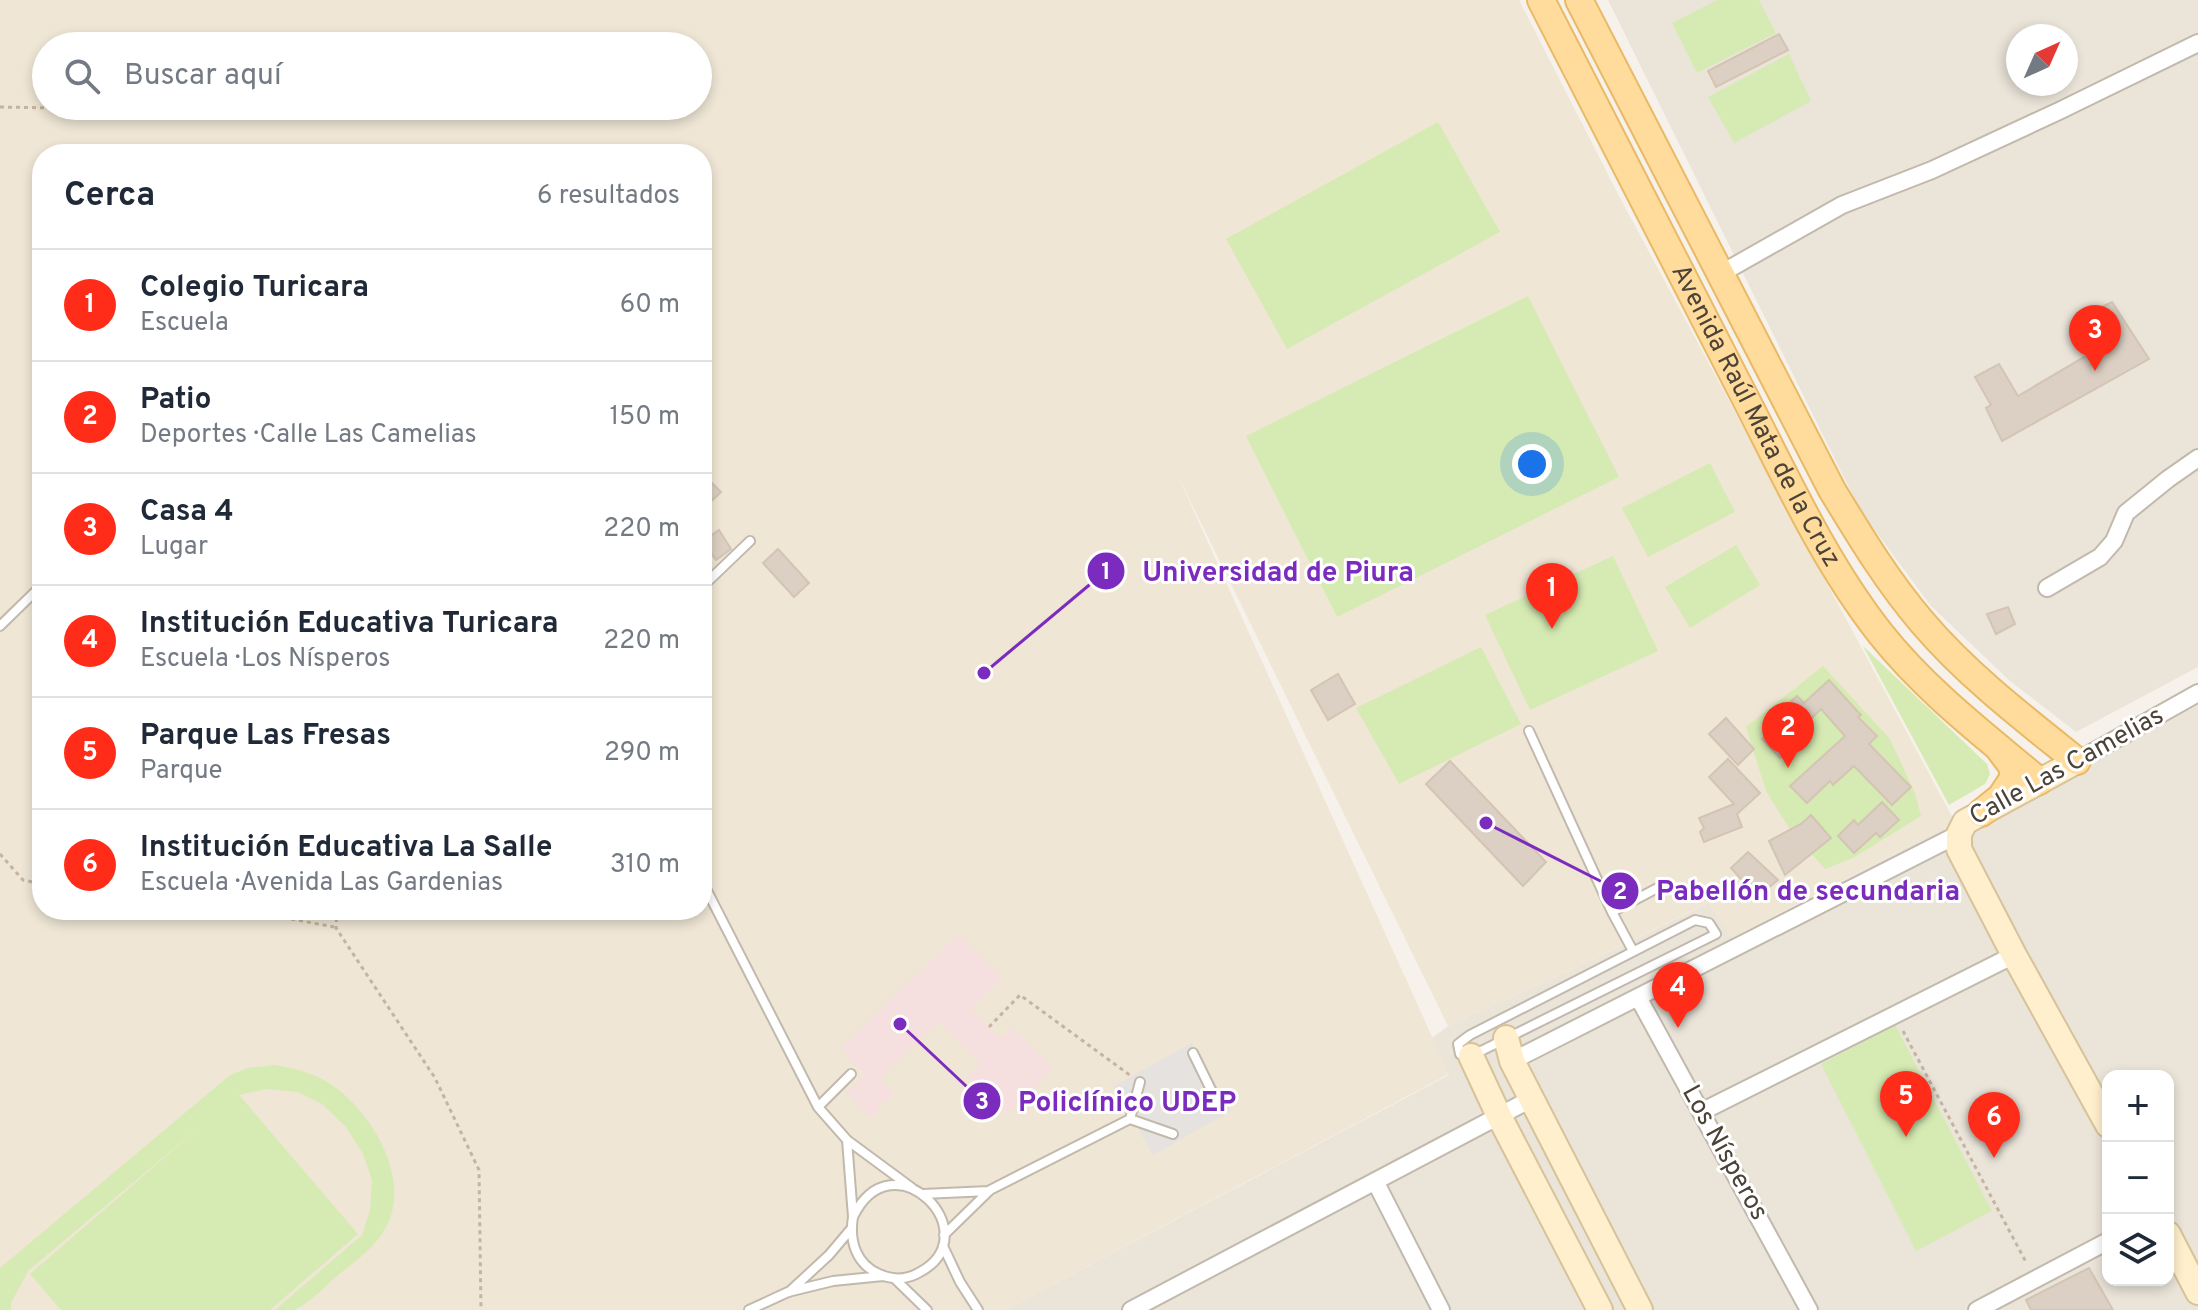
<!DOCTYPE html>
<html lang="es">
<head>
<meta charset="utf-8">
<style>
  :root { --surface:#fff; --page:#f6f6f7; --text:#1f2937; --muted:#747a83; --line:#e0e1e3; --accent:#ff2c19 }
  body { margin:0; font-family:Overpass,sans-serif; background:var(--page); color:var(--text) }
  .controls { position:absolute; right:24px; bottom:24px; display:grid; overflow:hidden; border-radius:16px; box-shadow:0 4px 12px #0003 }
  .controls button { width:72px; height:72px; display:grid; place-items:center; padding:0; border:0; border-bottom:2px solid var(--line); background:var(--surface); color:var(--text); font:40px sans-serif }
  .compass { position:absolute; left:2006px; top:24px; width:72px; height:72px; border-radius:50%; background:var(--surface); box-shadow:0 4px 12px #0003; rotate:45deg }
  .you { position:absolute; left:1532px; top:464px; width:28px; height:28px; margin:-20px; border:6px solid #fff; border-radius:50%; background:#1a73e8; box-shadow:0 0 0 12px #1a73e833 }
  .badge { display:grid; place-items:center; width:52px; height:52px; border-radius:50%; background:var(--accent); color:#fff; font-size:26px; font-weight:700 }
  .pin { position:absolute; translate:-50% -66px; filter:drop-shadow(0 2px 4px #0008) }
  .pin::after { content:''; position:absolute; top:42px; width:28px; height:24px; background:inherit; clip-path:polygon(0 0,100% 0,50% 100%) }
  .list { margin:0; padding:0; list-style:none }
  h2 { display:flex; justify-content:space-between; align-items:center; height:104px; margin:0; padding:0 32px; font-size:34px }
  h2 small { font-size:26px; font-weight:400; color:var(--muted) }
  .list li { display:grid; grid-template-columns:52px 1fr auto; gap:24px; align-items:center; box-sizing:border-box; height:112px; padding:0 32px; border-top:2px solid var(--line) }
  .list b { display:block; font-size:30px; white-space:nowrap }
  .list p { margin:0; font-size:26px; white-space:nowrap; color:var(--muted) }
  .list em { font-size:26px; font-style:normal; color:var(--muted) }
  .icon { flex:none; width:44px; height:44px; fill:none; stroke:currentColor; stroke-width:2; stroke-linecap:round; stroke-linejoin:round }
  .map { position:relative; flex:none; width:2198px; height:1310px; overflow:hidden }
  .search { position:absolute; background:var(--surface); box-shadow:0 4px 12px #0003; left:32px; top:32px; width:680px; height:88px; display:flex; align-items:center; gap:20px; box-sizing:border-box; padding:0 28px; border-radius:44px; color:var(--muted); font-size:30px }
  .panel { position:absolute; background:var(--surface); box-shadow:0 4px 12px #0003; left:32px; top:144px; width:680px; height:776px; border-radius:32px }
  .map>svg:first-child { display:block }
  .residential { fill:#eae4d9; fill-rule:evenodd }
  .education { fill:#efe6d5; fill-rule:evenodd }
  .medical { fill:#f6e0df }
  .green { fill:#d6ebb3; fill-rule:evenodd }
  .parking { fill:#e5e2df }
  .building { fill:#dbd0c3; stroke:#d4c4b3; stroke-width:2 }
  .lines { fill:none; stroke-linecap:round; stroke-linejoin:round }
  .lane-casing { stroke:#c2b9ad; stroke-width:12 }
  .street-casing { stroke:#c2b9ad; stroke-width:20 }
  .secondary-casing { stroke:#d7c39a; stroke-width:28 }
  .primary-casing { stroke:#e9b966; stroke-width:30 }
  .path { stroke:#c5b49e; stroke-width:3; stroke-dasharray:4 4; stroke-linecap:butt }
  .lane { stroke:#fff; stroke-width:8 }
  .street { stroke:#fff; stroke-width:16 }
  .secondary { stroke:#ffefcc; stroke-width:24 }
  .primary { stroke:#ffdc9b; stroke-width:26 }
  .labels { text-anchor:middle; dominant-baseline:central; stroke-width:6; stroke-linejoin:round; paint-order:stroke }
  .street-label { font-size:26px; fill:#4b4238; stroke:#fff }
  .leader { fill:none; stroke:#7b2cbf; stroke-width:3 }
  .callout-dot { fill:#7b2cbf; stroke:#fff; stroke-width:3 }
  .mark-label { font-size:24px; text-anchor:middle; font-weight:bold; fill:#fff }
  .callout-label { font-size:28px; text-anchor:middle; font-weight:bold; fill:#7b2cbf; stroke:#fff; stroke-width:6; stroke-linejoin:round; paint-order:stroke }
</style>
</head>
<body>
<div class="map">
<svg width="2198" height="1310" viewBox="0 0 2198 1310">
  <rect width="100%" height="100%" fill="#f6f2eb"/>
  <path class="residential" d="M1608 0H2198V667L2076 732 2010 681 1931 606 1860 510ZM2018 36H2066V84H2018Z
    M2198 705V1310H1005L1449 1075 1432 1038 1448 1026 1595 959 1708 903 1733 938 1955 822 1961 827ZM2108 1076H2168V1280H2108Z"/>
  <path class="education" d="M0 0H1519L1619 196 1955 822 1732 938 1707 903 1595 959 1448 1026 1176 472 1449 1074 1005 1310H0ZM46 46H698V106H46ZM42 154H702V910H42Z"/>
  <path class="medical" d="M958 934 1002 978 971 1009 1001 1039 1013 1028 1053 1069 1006 1114 968 1076 980 1063 938 1022 880 1078 895 1094 870 1118 846 1093 865 1074 840 1049Z"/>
  <path class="green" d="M1717 0H1759L1776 33 1697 73 1672 23Z
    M1789 54 1811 101 1734 143 1708 97Z
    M1438 122 1500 232 1287 349 1226 239Z
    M1528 296 1619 477 1337 617 1246 436Z
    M1710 463 1735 512 1648 557 1622 508Z
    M1736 545 1760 585 1690 628 1665 587Z
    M1613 556 1658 651 1530 710 1485 615Z
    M1863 646 1987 764 1990 774 1985 784 1949 805Z
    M1481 647 1521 724 1399 784 1356 708Z
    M1823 666 1890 739 1915 793 1921 816 1853 858 1825 869 1791 831 1766 791 1746 727ZM1828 680H1829L1842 732 1810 698ZM1762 739 1798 742 1780 758ZM1814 764 1853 766 1833 785ZM1860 772 1910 787 1892 805ZM1791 786H1824L1807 803ZM1882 802 1899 820 1881 837 1864 819ZM1854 821 1870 838 1854 853 1838 836Z
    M1895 1025 1992 1211 1916 1251 1821 1064Z
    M274 1065C295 1068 314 1073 332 1085 373 1113 413 1181 385 1229 374 1249 354 1262 337 1276 327 1285 304 1308 293 1310 287 1310 280 1310 275 1310L362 1235 370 1210 372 1180 363 1154 346 1127 322 1104 298 1092 267 1089 239 1095 358 1234 270 1310H61L30 1274 203 1124 28 1271 11 1303V1310H0V1268L230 1075 248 1068Z"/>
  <path class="parking" d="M1192 1043 1231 1111 1153 1155 1114 1086Z"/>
  <path class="building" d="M1779 34 1788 50 1716 87 1708 71Z
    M2112 302 2149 359 2002 441 1986 408 1991 405 1975 377 1999 364 2018 396 2106 344 2087 314Z
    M702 473 721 492 702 510Z
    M719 530 731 549 716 560 703 541Z
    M778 549 809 583 794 597 763 563Z
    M2008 607 2015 624 1996 634 1987 614Z
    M1338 674 1355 704 1328 720 1311 690Z
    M1829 680 1861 715 1858 717 1877 736 1869 744 1911 787 1892 805 1854 766 1833 785 1830 781 1807 803 1790 786 1845 736 1821 709 1793 736 1798 742 1780 758 1762 739 1784 718 1779 713 1797 696 1804 703Z
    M1726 718 1754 749 1738 765 1709 734Z
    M1728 759 1760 793 1737 814 1742 827 1704 842 1700 832 1704 828 1699 818 1734 804 1709 777Z
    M1450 761 1546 862 1523 886 1426 784Z
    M1882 802 1899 820 1880 837 1876 833 1854 853 1838 836 1854 820 1858 825Z
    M1811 815 1831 838 1785 875 1769 841 1801 824Z
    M1748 852 1778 880 1757 897 1731 868Z
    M2089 1268 2113 1310H2031L2026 1300Z"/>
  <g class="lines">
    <defs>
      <path id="lane" d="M702 587 750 541
        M0 626 42 585
        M1529 731 1612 912
        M702 881 818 1107 847 1140 912 1188
        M1695 920 1709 923 1716 934 1471 1056 1460 1054 1458 1044 1470 1035Z
        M1633 951 1612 912 1665 884
        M1193 1053 1219 1106
        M1140 1082 1130 1119 1173 1134
        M818 1107 851 1074
        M847 1140 853 1217C849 1241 856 1264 879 1274 892 1280 907 1280 920 1272 990 1234 893 1134 853 1217
        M923 1194 989 1191
        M944 1235 990 1190 1130 1119
        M943 1246 960 1282 978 1310
        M895 1279 927 1310
        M789 1292 829 1255 851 1229
        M749 1310 788 1292 833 1281 883 1276"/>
      <path id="street" d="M1720 274 1842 205 1932 170 2059 111 2198 43
        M2047 588 2100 557 2114 541 2126 513 2168 479 2198 458
        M2077 761 2198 693
        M1638 997 1809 1310
        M1512 1061 1959 834
        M1701 1112 2014 955
        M1375 1181 1441 1310
        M1131 1310 1531 1099
        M1977 1310 2108 1241"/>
      <path id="secondary" d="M2077 761 1965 822 1959 834V849L2014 955 2108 1125
        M1506 1038 1512 1061 1640 1310
        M1471 1056 1499 1116 1600 1310
        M2168 1234 2198 1292"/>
      <g id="primary">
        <path id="s1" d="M1541 0C1606 127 1671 254 1737 382 1781 466 1821 558 1880 633 1925 690 1984 735 2039 781"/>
        <path d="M1579 0 1832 490C1860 536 1887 581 1922 622 1966 674 2023 718 2077 761"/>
        <path d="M1981 813 2001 797 2014 777 2012 766 2000 750"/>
      </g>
    </defs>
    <use href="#lane" class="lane-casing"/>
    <use href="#street" class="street-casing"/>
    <use href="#secondary" class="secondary-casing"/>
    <use href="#primary" class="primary-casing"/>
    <path class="path" d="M0 107 164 110 176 106
      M0 854 23 880 42 884
      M244 910 334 927
      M337 910 336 928 435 1078 479 1170 481 1310
      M989 1027 1020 995 1131 1076
      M1903 1031 2027 1264"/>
    <use href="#lane" class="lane"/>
    <use href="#street" class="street"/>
    <use href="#secondary" class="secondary"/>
    <use href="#primary" class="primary"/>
  </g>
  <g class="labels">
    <g class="street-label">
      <text stroke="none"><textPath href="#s1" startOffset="468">Avenida Raúl Mata de la Cruz</textPath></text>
      <text transform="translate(2067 767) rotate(-29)">Calle Las Camelias</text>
      <text transform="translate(1724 1153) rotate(61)">Los Nísperos</text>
    </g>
  </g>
  <path class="leader" d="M984 673L1106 571M1486 823L1620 891M900 1024L982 1101"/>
  <g class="callout-dot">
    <circle cx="984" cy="673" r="8"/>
    <circle cx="1486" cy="823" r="8"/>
    <circle cx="900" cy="1024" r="8"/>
    <circle cx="1106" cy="571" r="20"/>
    <circle cx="1620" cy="891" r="20"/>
    <circle cx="982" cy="1101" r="20"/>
  </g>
  <g class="mark-label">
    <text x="1106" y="579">1</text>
    <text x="1620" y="899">2</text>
    <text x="982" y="1109">3</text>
  </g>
  <g class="callout-label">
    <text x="1278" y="581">Universidad de Piura</text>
    <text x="1808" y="900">Pabellón de secundaria</text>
    <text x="1127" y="1111">Policlínico UDEP</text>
  </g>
</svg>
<div class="controls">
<button>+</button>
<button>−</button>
<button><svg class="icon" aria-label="layers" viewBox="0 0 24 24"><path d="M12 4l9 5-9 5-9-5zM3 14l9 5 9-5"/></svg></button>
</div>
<svg class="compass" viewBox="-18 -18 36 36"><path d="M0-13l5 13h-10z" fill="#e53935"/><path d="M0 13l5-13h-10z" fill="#747a83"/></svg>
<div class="you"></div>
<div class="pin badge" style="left:1552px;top:629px">1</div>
<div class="pin badge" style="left:1788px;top:768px">2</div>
<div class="pin badge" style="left:2095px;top:371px">3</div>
<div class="pin badge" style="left:1678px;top:1028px">4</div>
<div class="pin badge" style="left:1906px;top:1137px">5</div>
<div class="pin badge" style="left:1994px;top:1158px">6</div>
<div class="search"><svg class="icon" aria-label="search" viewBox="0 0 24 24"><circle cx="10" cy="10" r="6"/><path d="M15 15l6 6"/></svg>Buscar aquí</div>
<section class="panel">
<h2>Cerca<small>6 resultados</small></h2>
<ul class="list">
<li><span class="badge">1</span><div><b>Colegio Turicara</b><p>Escuela</p></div><em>60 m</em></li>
<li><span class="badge">2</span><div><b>Patio</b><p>Deportes · Calle Las Camelias</p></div><em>150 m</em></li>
<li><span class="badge">3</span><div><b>Casa 4</b><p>Lugar</p></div><em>220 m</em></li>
<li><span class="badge">4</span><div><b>Institución Educativa Turicara</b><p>Escuela · Los Nísperos</p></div><em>220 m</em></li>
<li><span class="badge">5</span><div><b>Parque Las Fresas</b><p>Parque</p></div><em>290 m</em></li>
<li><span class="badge">6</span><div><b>Institución Educativa La Salle</b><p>Escuela · Avenida Las Gardenias</p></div><em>310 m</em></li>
</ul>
</section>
</div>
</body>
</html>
